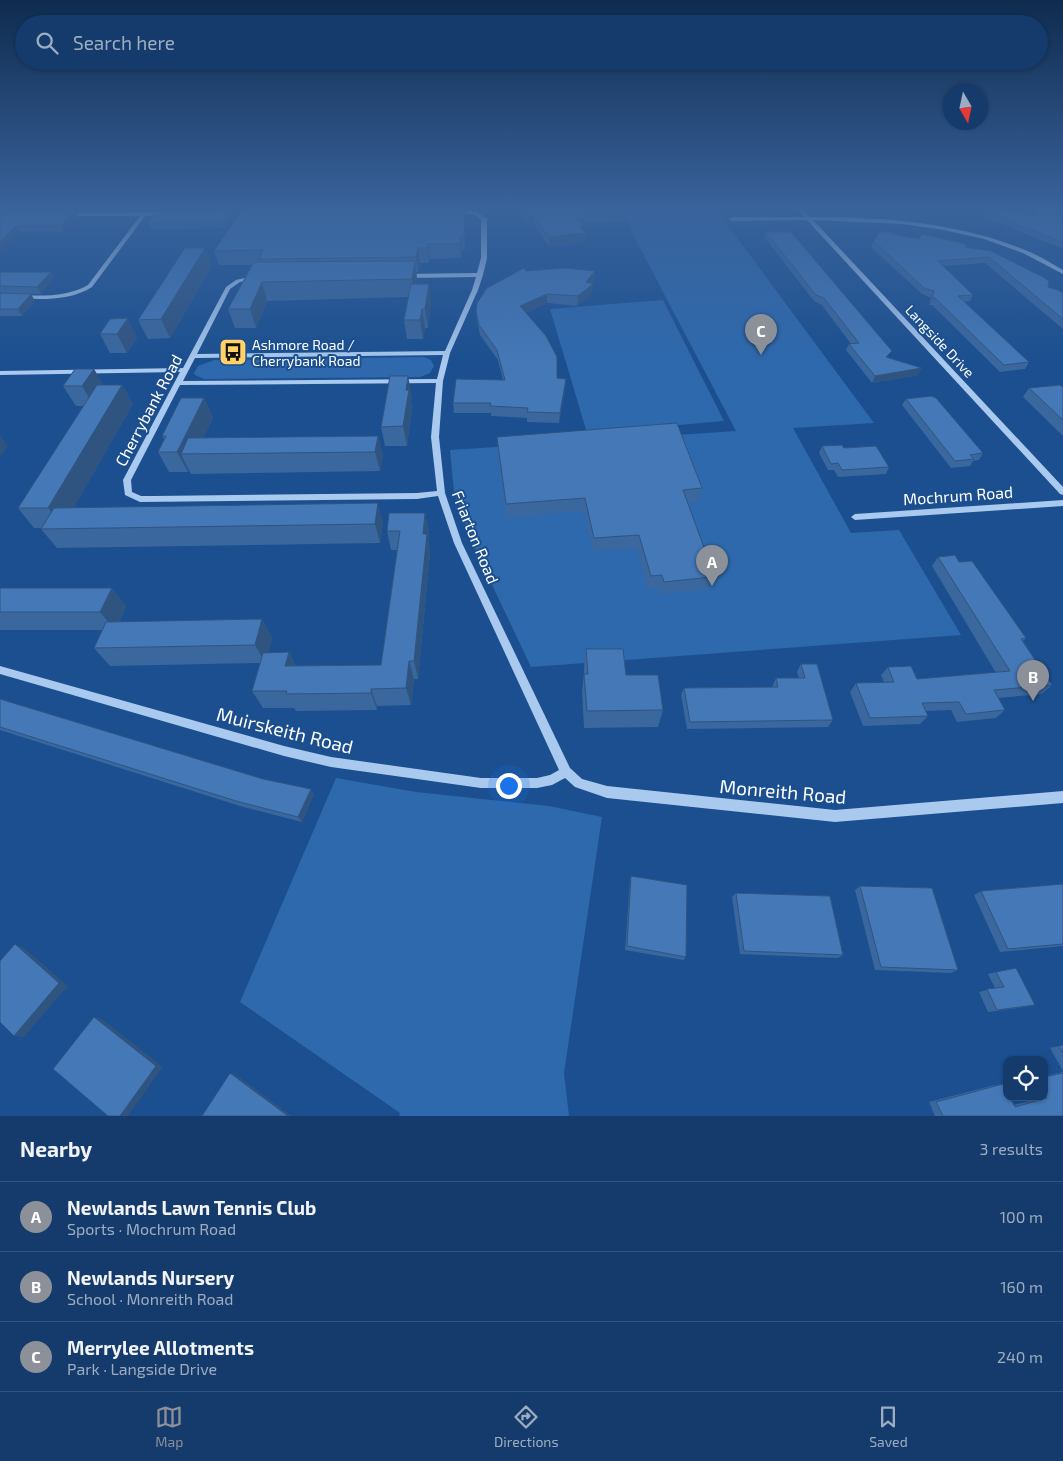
<!DOCTYPE html>
<html lang="en">
<head>
<meta charset="utf-8">
<style>
  :root { --surface:#143b6b; --page:#1d4271; --text:#f1f3f6; --muted:#9dadc1; --line:#33557e; --accent:#8c9099 }
  body { margin:0; font-family:"Exo 2",sans-serif; background:var(--page); color:var(--text) }
  .controls { position:absolute; right:15px; bottom:15px; display:grid; overflow:hidden; border-radius:10px; box-shadow:0 1px 4px #0004 }
  .controls button { width:45px; height:45px; display:grid; place-items:center; padding:0; border:0; border-bottom:1px solid var(--line); background:var(--surface); color:var(--text); font:25px sans-serif }
  .compass { position:absolute; left:943px; top:85px; width:45px; height:45px; border-radius:50%; background:var(--surface); box-shadow:0 1px 4px #0004; rotate:171deg }
  .you { position:absolute; left:508px; top:785px; width:18px; height:18px; margin:-12px; border:4px solid #fff; border-radius:50%; background:#1a73e8; box-shadow:0 0 0 8px #1a73e833 }
  .badge { display:grid; place-items:center; width:32px; height:32px; border-radius:50%; background:var(--accent); color:#fff; font-size:16px; font-weight:700 }
  .pin { position:absolute; translate:-50% -41px; filter:drop-shadow(0 1px 2px #0008) }
  .pin::after { content:''; position:absolute; top:26px; width:18px; height:15px; background:inherit; clip-path:polygon(0 0,100% 0,50% 100%) }
  .list { margin:0; padding:0; list-style:none }
  h2 { display:flex; justify-content:space-between; align-items:center; height:65px; margin:0; padding:0 20px; font-size:21px }
  h2 small { font-size:16px; font-weight:400; color:var(--muted) }
  .list li { display:grid; grid-template-columns:32px 1fr auto; gap:15px; align-items:center; box-sizing:border-box; height:70px; padding:0 20px; border-top:1px solid var(--line) }
  .list b { display:block; font-size:19px; white-space:nowrap }
  .list p { margin:0; font-size:16px; white-space:nowrap; color:var(--muted) }
  .list em { font-size:16px; font-style:normal; color:var(--muted) }
  .icon { flex:none; width:28px; height:28px; fill:none; stroke:currentColor; stroke-width:2; stroke-linecap:round; stroke-linejoin:round }
  .map { position:relative; flex:none; width:1063px; height:1116px; overflow:hidden }
  .search { position:absolute; background:var(--surface); box-shadow:0 1px 4px #0004; left:15px; right:15px; top:15px; height:55px; display:flex; align-items:center; gap:12px; box-sizing:border-box; padding:0 18px; border-radius:28px; color:var(--muted); font-size:19px }
  .sheet { height:275px; background:var(--surface) }
  nav { display:flex; justify-content:space-around; align-items:center; box-sizing:border-box; height:70px; border-top:1px solid var(--line); background:var(--surface); font-size:14px; color:var(--muted) }
  nav a { display:grid; justify-items:center; gap:2px }
  nav .on { color:var(--accent) }
  .map>svg:first-child { display:block }
  .green { fill:#2e69ad }
  .lines { fill:none; stroke-linecap:round; stroke-linejoin:round }
  .minor { fill:#a9c9ee; fill-rule:evenodd }
  .wall { fill:#3a679d }
  .shaded-wall { fill:#305480 }
  .building { fill:#4478b7; stroke:#305480 }
  .labels { text-anchor:middle; dominant-baseline:central; stroke-width:4; stroke-linejoin:round; paint-order:stroke }
  .far-street-label { font-size:14px; fill:#fff; stroke:#1b4f8f }
  .far-poi-label { font-size:14px; fill:#fff; stroke:#1b4f8f; text-anchor:start }
  .street-label { font-size:16px; fill:#fff; stroke:#1b4f8f }
  .near-street-label { font-size:19px; fill:#fff; stroke:#1b4f8f }
</style>
</head>
<body>
<div class="map">
<svg width="1063" height="1116" viewBox="0 0 1063 1116">
  <rect width="100%" height="100%" fill="#1b4f8f"/>
  <path class="green" d="M619 208H715L874 423 793 428 851 533 899 530 961 635 531 667 469 536 454 492 450 450 736 431Z
    M663 300 724 421 587 433 550 309Z
    M424 357 431 360 434 366 430 373 420 377 204 379 195 375 194 373 198 366 214 360Z
    M336 778 416 792 549 806 602 817 564 1073 569 1116H399L400 1113 240 1002Z"/>
  <g class="lines">
    <path class="minor" d="M797 208H801L810 217C883 217 957 222 1025 250 1038 255 1051 263 1063 270V274L1023 253 984 239 944 230 902 224 813 220 1063 487V495L1060 494 807 220 732 221 729 219 732 217H805Z
      M456 210 474 211 487 218V258L483 275 478 290 450 353 443 381 439 437 445 493 462 543 570 768 582 779 607 786 835 810 1063 791V803L835 822 607 798 575 787 565 778 552 785 537 788H481L331 767 284 756 0 674V666L284 746 331 757 481 778H537L550 775 559 770 454 543 438 496 417 499 140 502 125 495 123 480 180 372 0 375V371L183 368 226 287 236 280 257 275 260 277 259 278 240 282 230 289 197 354 445 351 472 290 476 277 405 278 402 276 405 274 477 273 481 258V219L473 214 454 213V211ZM443 355 437 379 183 381 195 358ZM436 383 431 437 437 491 417 493 154 496H141L132 492 131 480 180 385Z
      M165 212 168 214 167 215 145 216 92 287C65 304 31 298 0 298V294C29 295 62 300 88 285L140 216H66L64 215V213Z
      M1063 500V506L855 520 851 517 855 514Z"/>
  </g>
  <path class="wall" d="M0 208H88L86 210 0 211Z
    M165 208H241L240 209H165Z
    M262 208H466H465V250H462L461 258 430 259 429 263H420L418 272H416L417 279 416 284 431 302 428 328H425L423 339H407L404 320 408 297 267 301 256 328H235L228 309 252 265H219L214 251Z
    M517 208H622L624 211V221L584 223V226H583V230L585 233 584 242 549 247 534 225 528 226Z
    M990 208 1033 214 1034 208H1063V247L1061 248 986 218Z
    M233 210 235 217 226 228 151 229 148 222Z
    M75 211 78 217 63 232H20L0 212Z
    M766 232 889 358 918 375 872 383 846 350 849 344H851L822 305 814 301 765 238Z
    M892 234 991 251 1048 287 1063 293V329L985 263 943 266 973 295 970 301 964 302 1029 362 1025 369 1000 372 932 305H929L931 298 922 294 871 247 874 241Z
    M212 266 170 338 148 339 138 320Z
    M526 271H595L594 281 592 284V294L577 306 547 303 526 313 557 378 566 379 565 389 559 423 527 422V418L491 416V413H454L453 403 503 380 498 360 480 335 477 320 476 310Z
    M0 272H51L54 278 41 294 0 293Z
    M0 293 35 301 22 316H0Z
    M110 319 137 338 127 353H110L100 334Z
    M94 369 103 385H122L133 404 74 507 383 522 380 543 57 548 41 529 42 528H34L18 508 84 406H76L63 386Z
    M1029 388H1063V436L1023 397Z
    M412 396 411 401 412 409 407 446H385L381 427Z
    M204 398 213 418 203 438 378 436 383 455 380 471 191 474 189 470 188 472H169L158 452 164 440 162 436Z
    M906 399 983 453 979 460 973 461 970 466 951 468 902 405Z
    M497 437 702 488 698 502 688 503 706 553 704 559 711 577 707 590 661 594 659 588 648 589 637 548 593 551 584 511 506 518 498 450Z
    M822 446 844 448 889 467 886 474 838 477 834 470H828L819 453Z
    M425 513 429 532 428 539 430 553 418 679H414L411 705 377 706V710L296 711 294 708H263L252 691 260 663 110 666 94 648 103 630H0V588H112L126 606 119 622 262 619 272 638 268 653 289 652 296 666 381 665 397 550H391L387 531Z
    M938 557 959 562 1026 638 1023 641 1052 685 1042 694 998 698 1005 710 996 718 957 722 951 710 925 711 928 716 920 724 863 726 850 692 856 683 884 682 881 675 888 667 917 679 996 673 932 566Z
    M586 649 626 675 663 710 658 727 584 728 582 691 584 674V667Z
    M801 664 833 720 828 727 687 729 681 695 684 688 772 687 776 678H799L797 672Z
    M0 699 263 779 314 794 302 822 240 806 0 730Z
    M631 876 686 957 683 960 625 950 630 880Z
    M1063 884V946L1000 952 974 895 981 891Z
    M860 886 958 970 951 973 875 970 855 890Z
    M736 893 843 955 838 958 740 954 732 897Z
    M996 972 1035 1005 1025 1007 988 1012 979 992 995 988 988 974Z
    M1063 1045V1071L1050 1048Z
    M1063 1072V1116H935L929 1102 995 1085 1003 1084 1014 1105 1038 1099 1037 1097H1044V1076Z"/>
  <path class="shaded-wall" d="M465 208 466 216 465 250 464 236Z
    M233 210 235 217 226 228 224 222Z
    M75 211 78 217 63 232 60 226Z
    M534 216V225L528 226V217Z
    M584 217V226L576 227V218Z
    M16 226 20 232 0 252V242Z
    M583 226V233H585L584 242 549 247V237Z
    M461 236 462 250 461 258 460 244Z
    M428 244 430 259 429 263 428 248Z
    M205 248 212 266 170 338 161 319Z
    M418 248 420 263 418 272 416 257Z
    M415 261 417 279 414 297 412 279Z
    M595 271 594 281 588 288 593 284 592 294 577 306 578 296 586 282Z
    M51 272 54 278 41 294 37 287Z
    M262 282 267 301 256 328 250 309Z
    M429 284 431 302 428 328 425 309Z
    M31 294 35 301 22 316 18 309Z
    M547 294V303L520 316V306Z
    M422 309 425 328 423 339 420 320Z
    M128 318 137 338 127 353 117 334Z
    M922 368 918 375 872 383 875 376Z
    M94 369 105 388 94 406 82 386Z
    M408 376 412 396 411 401 412 409 407 446 403 426Z
    M566 379 565 389 559 423 560 413Z
    M122 385 133 404 63 527 48 508Z
    M204 398 213 418 196 454H181L189 470 188 472 177 452Z
    M0 435 8 446 0 457Z
    M378 436 383 455 380 471 375 452Z
    M378 503 383 522 380 543 375 524Z
    M425 513 429 532 428 539 430 553 418 679 414 661 423 534Z
    M112 588 126 606 115 630 100 612Z
    M262 619 272 638 265 663 255 645Z
    M289 652 298 670 285 666Z
    M409 661 414 679 411 705 406 688Z
    M371 689 377 706V710L371 693Z
    M311 789 314 794 302 822 298 817Z
    M15 944 24 948 68 986 24 1037 14 1036Z
    M94 1017 102 1019 163 1067 128 1116H120Z
    M230 1073 235 1074 292 1116H288Z"/>
  <path class="building" d="M243 208H465L464 236H461L460 244H428V248H418L416 257 259 259 263 250 214 251Z
    M522 208H622L624 211 582 214 584 217 576 218 583 226 580 227 585 233 549 237 534 216 528 217Z
    M990 208H996L1034 215 1036 208H1063V242L988 213Z
    M233 210 224 222H148L157 211Z
    M75 211 60 226H16L0 242V212Z
    M766 232H791L892 351 886 357 922 368 875 376 849 344 859 343 824 298 816 295Z
    M879 232H890L892 234 919 239 922 234 966 244 965 247 991 251 1043 277 1049 281 1048 287 1058 290 1063 293V319L989 257 938 261 973 295 958 296 1029 362 1004 365 935 298H932L934 291 924 288 874 241Z
    M185 248H205L161 319 138 320Z
    M415 261 412 279 262 282 250 309H228L254 262Z
    M524 268 526 271 564 268 595 271 586 282 593 284 578 296 547 294 520 306 546 336 557 357V378L566 379 560 413 527 412 528 408 490 406 491 403H453L456 379 505 380 497 350 479 325 476 310 477 303 487 288Z
    M0 272H51L37 287 0 286Z
    M411 284H429L425 309H422L420 320H404Z
    M0 293 31 294 18 309H0Z
    M128 318 117 334H100L110 319Z
    M75 369H94L82 386H63Z
    M390 376H408L406 390H409L403 426 381 427Z
    M97 385H122L48 508H18Z
    M1060 385 1063 388V420L1029 388Z
    M931 396 936 398 983 453 970 455 974 459 955 461 906 399Z
    M181 398H204L177 452H158L166 436H162Z
    M677 423 702 488 683 490 706 553 702 554 711 577 664 582 662 575 651 576 639 535 594 538 585 498 506 504 497 437Z
    M378 436 375 452 181 454 188 438Z
    M842 445 844 448 876 446 889 467 842 470 838 463 831 464 822 446Z
    M378 503 375 524 41 529 54 508Z
    M389 513H425L423 534H427L414 661H409L406 688 371 689V693L286 694 287 691H252L263 653 289 652 285 666 381 665 400 531H387Z
    M955 555 959 562 972 561 1026 638 1021 639 1052 685 994 690 1005 710 966 714 959 702 922 703 928 716 870 718 856 683 894 682 888 667 911 666 917 679 1010 671 938 557Z
    M0 588H112L100 612H0Z
    M262 619 255 645 94 648 106 622Z
    M586 649H623L626 675H658L663 710 587 711 584 674H588Z
    M801 664H817L833 720 690 722 684 688 778 687 776 678H805Z
    M0 699 263 779 311 789 298 817 236 801 0 727Z
    M631 876 687 885 686 957 627 946Z
    M1063 884V944L1008 949 981 891Z
    M860 886 932 888 958 970 881 967Z
    M736 893 830 896 843 955 744 951Z
    M15 944 59 983 14 1036 0 1022V961Z
    M1016 968 1035 1005 997 1010 987 989 1004 987 996 972Z
    M94 1017 156 1066 120 1116H108L53 1069Z
    M1063 1045V1053L1059 1046Z
    M230 1073 288 1116H202Z
    M1063 1073V1116H943L936 1102 1003 1084 1007 1091V1097H1010L1015 1107 1047 1098 1044 1093V1077Z"/>
  <linearGradient id="sky" x2="0" y2="1"><stop stop-color="#0f2b4f"/><stop offset="0.57" stop-color="#39639b"/><stop offset="1" stop-color="#39639b" stop-opacity="0"/></linearGradient>
  <rect width="1063" height="364" fill="url(#sky)"/>
  <defs>
    <symbol id="bus-square" viewBox="-11 -11 22 22"><rect x="-9" y="-9" width="18" height="18" rx="4" fill="#ffd166" stroke="#1b4f8f"/><path d="M-5-6H5V4H4V6H2V4H-2V6H-4V4H-5ZM-3.5-4V0h7V-4ZM-3.5 1.2v1.5H-2V1.2ZM2 1.2v1.5H3.5V1.2Z" fill="#111"/></symbol>
  </defs>
  <g fill-rule="evenodd">
    <use href="#bus-square" x="217" y="336" width="32" height="32"/>
  </g>
  <g class="labels">
    <g class="far-street-label">
      <text transform="translate(940 341) rotate(47)">Langside Drive</text>
    </g>
    <g class="far-poi-label">
      <text x="252" y="344">Ashmore Road /<tspan x="252" dy="16">Cherrybank Road</tspan></text>
    </g>
    <g class="street-label">
      <text transform="translate(148 410) rotate(-62)">Cherrybank Road</text>
      <text transform="translate(958 495) rotate(-4)">Mochrum Road</text>
      <text transform="translate(476 537) rotate(68)">Friarton Road</text>
    </g>
    <g class="near-street-label">
      <text transform="translate(285 730) rotate(14)">Muirskeith Road</text>
      <text transform="translate(783 791) rotate(5)">Monreith Road</text>
    </g>
  </g>
</svg>
<div class="controls">
<button><svg class="icon" aria-label="locate" viewBox="0 0 24 24"><circle cx="12" cy="12" r="6"/><path d="M12 2v4M12 18v4M2 12h4M18 12h4"/></svg></button>
</div>
<svg class="compass" viewBox="-18 -18 36 36"><path d="M0-13l5 13h-10z" fill="#e53935"/><path d="M0 13l5-13h-10z" fill="#9dadc1"/></svg>
<div class="you"></div>
<div class="pin badge" style="left:712px;top:586px">A</div>
<div class="pin badge" style="left:1033px;top:701px">B</div>
<div class="pin badge" style="left:761px;top:355px">C</div>
<div class="search"><svg class="icon" aria-label="search" viewBox="0 0 24 24"><circle cx="10" cy="10" r="6"/><path d="M15 15l6 6"/></svg>Search here</div>
</div>
<section class="sheet">
<h2>Nearby<small>3 results</small></h2>
<ul class="list">
<li><span class="badge">A</span><div><b>Newlands Lawn Tennis Club</b><p>Sports · Mochrum Road</p></div><em>100 m</em></li>
<li><span class="badge">B</span><div><b>Newlands Nursery</b><p>School · Monreith Road</p></div><em>160 m</em></li>
<li><span class="badge">C</span><div><b>Merrylee Allotments</b><p>Park · Langside Drive</p></div><em>240 m</em></li>
</ul>
</section>
<nav>
<a class="on"><svg class="icon" aria-label="map" viewBox="0 0 24 24"><path d="M3 6l6-2 6 2 6-2v14l-6 2-6-2-6 2zM9 4v14M15 6v14"/></svg>Map</a>
<a><svg class="icon" aria-label="directions" viewBox="0 0 24 24"><path d="M12 3l9 9-9 9-9-9zM9 14v-3h6M13 9l2 2-2 2"/></svg>Directions</a>
<a><svg class="icon" aria-label="saved" viewBox="0 0 24 24"><path d="M7 4h10v16l-5-4-5 4z"/></svg>Saved</a>
</nav>
</body>
</html>
